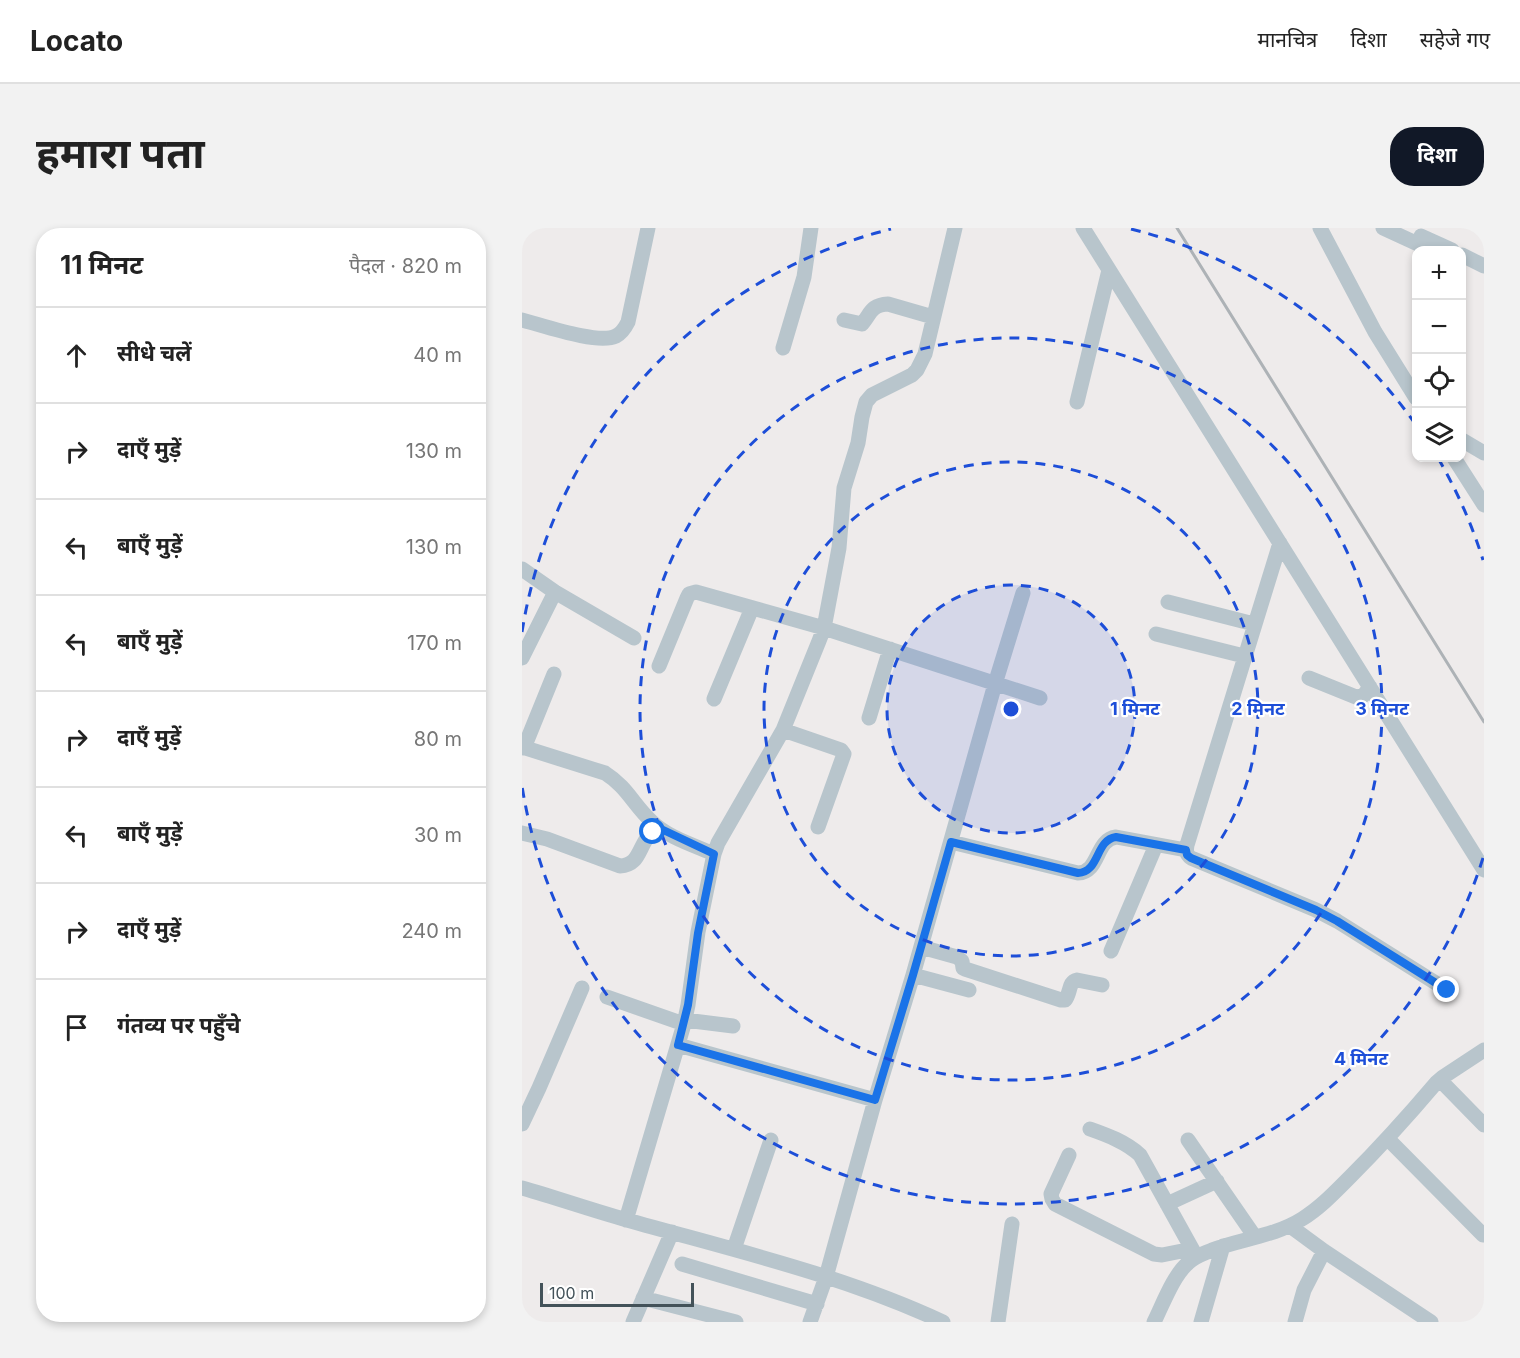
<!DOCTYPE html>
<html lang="hi">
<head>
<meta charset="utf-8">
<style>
  :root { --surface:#fff; --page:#f2f2f2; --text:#222; --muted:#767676; --line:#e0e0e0; --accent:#111827 }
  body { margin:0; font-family:Inter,"Noto Sans Devanagari",sans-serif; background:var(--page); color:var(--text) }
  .controls { position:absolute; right:18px; top:18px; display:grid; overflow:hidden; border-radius:12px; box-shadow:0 3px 9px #0003 }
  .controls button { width:54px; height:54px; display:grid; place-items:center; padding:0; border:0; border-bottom:2px solid var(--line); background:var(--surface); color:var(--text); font:30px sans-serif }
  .scale { position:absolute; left:18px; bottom:15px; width:154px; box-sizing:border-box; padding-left:6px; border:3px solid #435259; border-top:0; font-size:16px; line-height:21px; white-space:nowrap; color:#435259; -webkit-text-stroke:4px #fff; paint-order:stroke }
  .stop { position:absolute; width:18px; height:18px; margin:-14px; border:4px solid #1a73e8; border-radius:50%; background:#fff }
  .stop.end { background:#1a73e8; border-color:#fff; box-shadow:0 2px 6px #0008 }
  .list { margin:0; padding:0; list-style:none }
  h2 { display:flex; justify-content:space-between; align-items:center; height:78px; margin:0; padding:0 24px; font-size:26px }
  h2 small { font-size:20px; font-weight:400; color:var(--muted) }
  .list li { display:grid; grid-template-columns:39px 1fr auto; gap:18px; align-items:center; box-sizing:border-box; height:96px; padding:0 24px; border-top:2px solid var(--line) }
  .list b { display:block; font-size:22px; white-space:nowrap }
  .list em { font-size:20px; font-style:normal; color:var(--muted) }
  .icon { flex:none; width:33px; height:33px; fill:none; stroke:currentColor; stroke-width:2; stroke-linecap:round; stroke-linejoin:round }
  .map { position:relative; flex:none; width:962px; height:1094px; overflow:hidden; border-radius:24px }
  header { display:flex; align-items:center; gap:36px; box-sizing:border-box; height:84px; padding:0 30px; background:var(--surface); border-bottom:2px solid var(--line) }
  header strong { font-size:28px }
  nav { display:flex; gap:33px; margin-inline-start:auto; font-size:21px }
  .intro { display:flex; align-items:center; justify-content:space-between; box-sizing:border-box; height:144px; padding:0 36px }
  h1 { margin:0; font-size:42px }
  .button { padding:15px 27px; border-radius:24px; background:var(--accent); color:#fff; font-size:21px; font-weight:700 }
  main { display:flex; gap:36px; padding:0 36px }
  aside { flex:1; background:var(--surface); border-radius:24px; box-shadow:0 3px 9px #0003 }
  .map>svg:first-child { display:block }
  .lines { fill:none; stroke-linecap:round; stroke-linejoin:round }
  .minor { stroke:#b8c5cc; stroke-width:15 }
  .rail { stroke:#adb2b6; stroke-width:3 }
  .route { stroke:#1a73e8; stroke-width:8 }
  .ring { fill:none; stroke:#1d4ed8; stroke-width:3; stroke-dasharray:10 8 }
  .centre { fill:#1d4ed8; stroke:#fff; stroke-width:3 }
  .ring-label { font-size:18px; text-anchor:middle; font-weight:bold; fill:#1d4ed8; stroke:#fff; stroke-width:4.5; stroke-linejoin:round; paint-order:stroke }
</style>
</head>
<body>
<header>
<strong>Locato</strong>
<nav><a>मानचित्र</a><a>दिशा</a><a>सहेजे गए</a></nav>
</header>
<div class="intro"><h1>हमारा पता</h1><a class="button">दिशा</a></div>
<main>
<aside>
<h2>11 मिनट<small>पैदल · 820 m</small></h2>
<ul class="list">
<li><svg class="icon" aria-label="ahead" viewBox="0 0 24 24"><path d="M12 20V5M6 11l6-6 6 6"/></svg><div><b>सीधे चलें</b></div><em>40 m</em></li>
<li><svg class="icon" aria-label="right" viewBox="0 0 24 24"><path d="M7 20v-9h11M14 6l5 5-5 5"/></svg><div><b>दाएँ मुड़ें</b></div><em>130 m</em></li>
<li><svg class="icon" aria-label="left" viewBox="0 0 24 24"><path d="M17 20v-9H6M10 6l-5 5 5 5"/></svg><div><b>बाएँ मुड़ें</b></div><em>130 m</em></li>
<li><svg class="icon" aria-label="left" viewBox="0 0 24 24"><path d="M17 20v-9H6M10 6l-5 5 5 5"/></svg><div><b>बाएँ मुड़ें</b></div><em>170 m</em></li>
<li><svg class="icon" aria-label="right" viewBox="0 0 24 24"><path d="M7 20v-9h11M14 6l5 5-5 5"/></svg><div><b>दाएँ मुड़ें</b></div><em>80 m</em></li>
<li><svg class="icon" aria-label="left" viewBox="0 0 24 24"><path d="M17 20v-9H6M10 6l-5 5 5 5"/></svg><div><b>बाएँ मुड़ें</b></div><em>30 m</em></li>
<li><svg class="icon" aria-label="right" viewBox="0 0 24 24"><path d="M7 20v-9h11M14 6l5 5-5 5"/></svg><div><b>दाएँ मुड़ें</b></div><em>240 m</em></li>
<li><svg class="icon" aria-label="arrive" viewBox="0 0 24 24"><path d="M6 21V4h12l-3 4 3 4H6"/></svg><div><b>गंतव्य पर पहुँचे</b></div></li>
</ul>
</aside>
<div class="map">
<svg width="962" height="1094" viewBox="0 0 962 1094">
  <rect width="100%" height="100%" fill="#eeebeb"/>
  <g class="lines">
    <path class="minor" d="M561 0 962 642
      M798 0 853 104 894 170
      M861 0 909 22
      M899 8 930 22
      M940 27 962 38
      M0 92C20 97 76 117 94 108 100 105 103 100 106 94L126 0
      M322 92 340 96C349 85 349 77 366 76L411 89
      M261 120 282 49 289 0
      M555 174 587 42
      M940 212 962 225
      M932 230 962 277
      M758 315 665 617C664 623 664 626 669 630L794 682 815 693 925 762
      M0 341 33 364 112 410
      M646 374 732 396
      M634 406 722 428
      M0 430 33 364
      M137 438 165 370 167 366 174 364 302 400 518 470
      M787 450 834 469 841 468 848 459
      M192 471 230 380
      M347 490 368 421
      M261 502 319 522 322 526 296 599
      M0 519 83 545C105 559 111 576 129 593 145 609 171 617 192 626
      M2 520 32 446
      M0 605 25 611 98 638C116 637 116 623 125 610 128 606 132 603 137 600
      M429 614 556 645C578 644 573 612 594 609L664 622
      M399 719 435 729 440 733 441 740 443 741 539 772H543C549 765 546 754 555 752L580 757
      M589 723 634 617
      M391 747 447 762
      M85 769 162 796
      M163 792 211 798
      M156 817 353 872
      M918 852 962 897
      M0 896 17 860 60 760
      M568 901C585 907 604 914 618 927L674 1028
      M866 911 961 1007
      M666 912 733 1009
      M547 927 529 966 530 971 533 976 632 1026 640 1027 670 1021
      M0 960C35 970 69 982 105 992 211 1022 320 1047 421 1094
      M645 976 695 953
      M104 992 162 796 166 777 176 704 192 626 196 615 261 502 297 413 302 400 317 320 322 260 336 215 340 189 344 174 350 167 390 147 395 142 403 126 433 0
      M768 998 802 1023 909 1094
      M212 1021 249 912
      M160 1036 295 1076
      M121 1070 214 1094
      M111 1094 150 1004
      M288 1094 304 1049 353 872 391 747 473 456 501 365
      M476 1094 490 996
      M632 1094C641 1076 651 1048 666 1035 673 1028 681 1026 690 1022 719 1011 753 1008 780 991 798 980 813 964 828 949 858 919 886 888 914 855L921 849 962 822
      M679 1094 701 1018
      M773 1094 782 1062 802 1023"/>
    <path class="rail" d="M655 0 962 494"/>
  </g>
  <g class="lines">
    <path class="route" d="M131 604 137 600 192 626 176 705 166 777 156 817 353 872 391 747 429 614 556 645C578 644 573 612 594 609L664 622 665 627 669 630 794 682 815 693 925 762"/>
  </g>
  <circle cx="489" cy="481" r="124" fill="#1d4ed8" fill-opacity=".12"/>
  <g class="ring">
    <circle cx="489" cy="481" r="124"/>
    <circle cx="489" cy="481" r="247"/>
    <circle cx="489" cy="481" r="371"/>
    <path d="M961 630A495 495 0 0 1 0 558M0 404A495 495 0 0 1 369 1M609 1A495 495 0 0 1 894 197M916 230A495 495 0 0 1 961 332"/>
  </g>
  <circle cx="489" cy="481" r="9" class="centre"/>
  <g class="ring-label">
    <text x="613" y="487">1 मिनट</text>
    <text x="736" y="487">2 मिनट</text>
    <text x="860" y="487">3 मिनट</text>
    <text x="839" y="837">4 मिनट</text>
  </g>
</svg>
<div class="controls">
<button>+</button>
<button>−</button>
<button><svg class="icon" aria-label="locate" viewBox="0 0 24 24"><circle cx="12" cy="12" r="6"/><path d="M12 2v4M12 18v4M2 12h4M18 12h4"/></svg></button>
<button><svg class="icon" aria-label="layers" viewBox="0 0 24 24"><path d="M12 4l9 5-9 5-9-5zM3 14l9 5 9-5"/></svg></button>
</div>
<div class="scale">100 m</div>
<div class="stop" style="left:131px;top:604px"></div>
<div class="stop end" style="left:925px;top:762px"></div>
</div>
</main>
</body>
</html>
